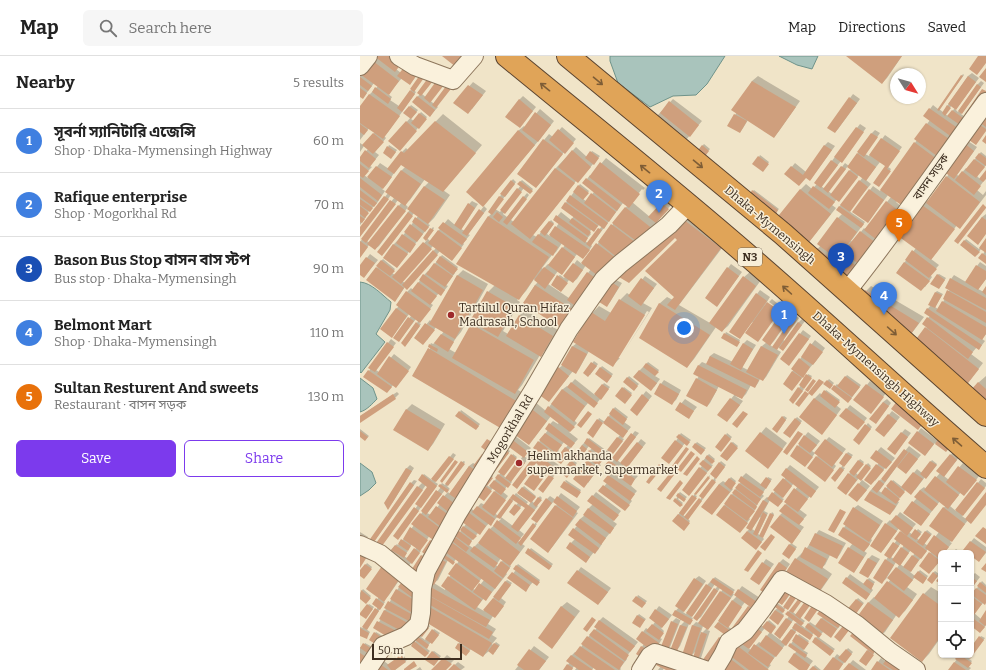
<!DOCTYPE html>
<html lang="en">
<head>
<meta charset="utf-8">
<style>
  :root { --surface:#fff; --page:#f6f6f6; --text:#222; --muted:#767676; --line:#e0e0e0; --accent:#7c3aed }
  body { margin:0; font-family:Bitter,"Noto Sans Bengali",serif; background:var(--page); color:var(--text) }
  .controls { position:absolute; right:12px; bottom:12px; display:grid; overflow:hidden; border-radius:6px; box-shadow:0 1px 3px #0004 }
  .controls button { width:36px; height:36px; display:grid; place-items:center; padding:0; border:0; border-bottom:1px solid var(--line); background:var(--surface); color:var(--text); font:20px sans-serif }
  .compass { position:absolute; left:530px; top:12px; width:36px; height:36px; border-radius:50%; background:var(--surface); box-shadow:0 1px 3px #0004; rotate:127deg }
  .scale { position:absolute; left:12px; bottom:10px; width:90px; box-sizing:border-box; padding-left:4px; border:2px solid #3d2e20; border-top:0; font-size:11px; line-height:14px; white-space:nowrap; color:#3d2e20; -webkit-text-stroke:3px #f7eed8; paint-order:stroke }
  .you { position:absolute; left:324px; top:272px; width:14px; height:14px; margin:-10px; border:3px solid #fff; border-radius:50%; background:#1a73e8; box-shadow:0 0 0 6px #1a73e833 }
  .badge { display:grid; place-items:center; width:26px; height:26px; border-radius:50%; background:var(--accent); color:#fff; font-size:13px; font-weight:700 }
  .pin { position:absolute; translate:-50% -33px; filter:drop-shadow(0 1px 2px #0008) }
  .pin::after { content:''; position:absolute; top:21px; width:14px; height:12px; background:inherit; clip-path:polygon(0 0,100% 0,50% 100%) }
  .list { margin:0; padding:0; list-style:none }
  h2 { display:flex; justify-content:space-between; align-items:center; height:52px; margin:0; padding:0 16px; font-size:17px }
  h2 small { font-size:13px; font-weight:400; color:var(--muted) }
  .list li { display:grid; grid-template-columns:26px 1fr auto; gap:12px; align-items:center; box-sizing:border-box; height:64px; padding:0 16px; border-top:1px solid var(--line) }
  .list b { display:block; font-size:15px; white-space:nowrap }
  .list p { margin:0; font-size:13px; white-space:nowrap; color:var(--muted) }
  .list em { font-size:13px; font-style:normal; color:var(--muted) }
  .actions { display:flex; gap:8px; padding:12px 16px }
  .actions a { flex:1; padding:9px 0; border:1px solid var(--accent); border-radius:6px; text-align:center; font-size:14px; color:var(--accent) }
  .actions .main { background:var(--accent); color:#fff }
  .icon { flex:none; width:22px; height:22px; fill:none; stroke:currentColor; stroke-width:2; stroke-linecap:round; stroke-linejoin:round }
  .map { position:relative; flex:none; width:626px; height:614px; overflow:hidden }
  header { display:flex; align-items:center; gap:24px; box-sizing:border-box; height:56px; padding:0 20px; background:var(--surface); border-bottom:1px solid var(--line) }
  header strong { font-size:19px }
  nav { display:flex; gap:22px; margin-inline-start:auto; font-size:14px }
  .search { width:280px; height:36px; background:var(--page); display:flex; align-items:center; gap:10px; box-sizing:border-box; padding:0 14px; border-radius:6px; color:var(--muted); font-size:15px }
  main { display:flex }
  aside { flex:1; background:var(--surface) }
  .map>svg:first-child { display:block }
  .water { fill:#a9c4bc; stroke:#6f938a }
  .shadow { fill:#0003; fill-rule:evenodd }
  .building { fill:#cf9f7d }
  .lines { fill:none; stroke-linecap:round; stroke-linejoin:round }
  .minor-casing { stroke:#8d765c; stroke-width:20 }
  .highway-casing { stroke:#5b4430; stroke-width:24 }
  .minor { stroke:#faf1dc; stroke-width:18 }
  .highway { stroke:#e0a458; stroke-width:22 }
  .oneway { stroke:#7e5d36 }
  .poi-dot { fill:#9e2a2b; stroke:#f7eed8; stroke-width:1.5 }
  .labels { text-anchor:middle; dominant-baseline:central; stroke-width:3; stroke-linejoin:round; paint-order:stroke }
  .shield { fill:#f7eed8; stroke:#756857; stroke-width:1 }
  .shield-label { font-size:11px; font-weight:bold; fill:#3d2e20 }
  .street-label { font-size:12px; fill:#3d2e20; stroke:#f7eed8 }
  .poi-label { font-size:12px; fill:#3d2e20; stroke:#f7eed8; text-anchor:start }
</style>
</head>
<body>
<header>
<strong>Map</strong>
<div class="search"><svg class="icon" aria-label="search" viewBox="0 0 24 24"><circle cx="10" cy="10" r="6"/><path d="M15 15l6 6"/></svg>Search here</div>
<nav><a>Map</a><a>Directions</a><a>Saved</a></nav>
</header>
<main>
<aside>
<h2>Nearby<small>5 results</small></h2>
<ul class="list">
<li><span class="badge" style="background:#3f7fe0">1</span><div><b>সূবর্না স্যানিটারি এজেন্সি</b><p>Shop · Dhaka-Mymensingh Highway</p></div><em>60 m</em></li>
<li><span class="badge" style="background:#3f7fe0">2</span><div><b>Rafique enterprise</b><p>Shop · Mogorkhal Rd</p></div><em>70 m</em></li>
<li><span class="badge" style="background:#1a4fb4">3</span><div><b>Bason Bus Stop বাসন বাস স্টপ</b><p>Bus stop · Dhaka-Mymensingh</p></div><em>90 m</em></li>
<li><span class="badge" style="background:#3f7fe0">4</span><div><b>Belmont Mart</b><p>Shop · Dhaka-Mymensingh</p></div><em>110 m</em></li>
<li><span class="badge" style="background:#e8710a">5</span><div><b>Sultan Resturent And sweets</b><p>Restaurant · বাসন সড়ক</p></div><em>130 m</em></li>
</ul>
<div class="actions"><a class="main">Save</a><a>Share</a></div>
</aside>
<div class="map">
<svg width="626" height="614" viewBox="0 0 626 614">
  <rect width="100%" height="100%" fill="#f0e4c8"/>
  <path class="water" d="M250 0H365L347 28 336 39 313 40 290 51 258 27 250 5Z
    M419 0H458L452 13 437 9Z
    M0 226C12 227 22 239 31 246L30 254 16 278 25 286 1 317 0 316Z
    M0 322 13 332 17 343C12 348 7 354 0 356Z
    M0 407 12 416 16 427 9 434 0 440Z"/>
  <path class="shadow" d="M13 0H38L36 13 41 17 61 14 50 28 42 22 28 38 32 41 30 44 39 50 52 33 56 36 28 76 24 80 26 82 15 96 19 99 10 110 12 111 4 119 8 122 20 107 29 113 42 96 46 92 48 94 83 58 122 89 90 127 83 134 90 139 74 162 68 168 70 169 37 211 25 202 34 188 46 176 58 160 54 157 25 196 48 156 50 154 49 153 65 130 69 126 65 123 50 144 45 148 48 151 19 190 15 193 9 189 0 201V186L34 142 31 139 0 180V173L28 137 42 114 45 111 41 108 34 117 27 128 22 133 25 135 17 147 4 160 6 161 0 169V102L8 93 4 90 0 96V87L3 89 15 76 9 72 0 84V52L9 39 18 30 14 27 3 42 0 39V17ZM38 144 41 147 10 187 7 185Z
    M488 0H542L527 22 522 27Z
    M612 17 619 22 599 49 595 53 598 56 617 29 621 25 624 27 605 53 601 58 608 63 583 98 537 145 536 146 542 151 500 207 465 227 487 198 484 195 478 201V202L470 213 450 202 461 189 459 188 478 162 483 157 479 151 503 121 499 119 482 141 477 143 472 149 476 152 448 187 440 134 446 128 452 133 457 128 455 127 500 68 506 72 485 102 481 105 461 130 465 133 485 107 489 110 512 77 515 74 520 77 505 98 509 100 525 79 542 91 528 111 531 113 520 129 526 110 520 106 506 124 511 128 489 155 505 166 491 185 493 186 504 172 505 173 527 146 531 141 528 139 511 162 494 155 513 130 520 135 557 84 567 68 570 64V53L573 49 578 53 603 18 604 19 579 53 583 56 608 20ZM592 49 595 52 588 60 585 58ZM488 110 491 113 472 138 468 135Z
    M398 20 440 45 419 75 414 81 388 64 383 72 380 76 375 59 377 56 392 25Z
    M113 26 126 35 112 53 95 47Z
    M60 38H62L78 51 70 60 53 46Z
    M493 38 500 43 478 73 475 76 490 42Z
    M163 40 176 51 163 67 159 44Z
    M313 43 342 65 321 90 297 60Z
    M51 49 58 54 51 63 54 65 61 56 67 61 43 90 30 85 51 61 45 57Z
    M180 53 194 65 180 83 128 144 158 75 164 70 165 71Z
    M626 60V75L608 82Z
    M202 71 216 83 208 93 204 96 181 126 176 131 158 117 184 84 189 78 193 81Z
    M608 85 617 91 597 119 599 120 606 112 607 113 621 96 626 100V109L617 120 620 123 626 115V122L617 134 623 139 626 135V139L605 166 600 171 597 169 576 197 571 203 579 209 570 219 572 221 565 231 537 216 556 192 563 149 568 144 569 145 589 118Z
    M468 86 475 90 453 120 450 124 446 121 426 118 435 107 446 116 465 89Z
    M344 88 350 93 343 101 337 96Z
    M29 89 37 94 33 100 28 91Z
    M216 91 227 101 232 95 240 100 221 122 216 125 173 179 177 181 191 164 194 167 187 178 190 180 199 167 194 164 201 156 211 164 214 160 202 152 220 128 229 135 223 143 226 145 234 136 227 123 230 119 231 120 246 102 285 132 283 134 282 133 272 146 290 161 305 144 311 149 296 166 299 168 276 183 206 265 164 247 175 229 178 226 174 223 166 235 157 244 160 246 143 275 148 278 160 259 165 254 198 274 186 294 180 299 162 329 158 334 165 338 149 365 53 319 71 291 70 289 71 287 73 288 77 285 84 275 76 271 67 284 55 282 70 264 72 266 97 220 103 214 128 228 101 276 96 282 89 293 96 297 111 269 114 266 128 236 135 229 128 161 132 157 129 155 153 123 156 126 135 153 140 156 161 129 158 128 162 124 173 133 170 137 164 132 143 158 147 161 167 137 169 139 151 164 154 166 196 112ZM263 147 267 150 222 208 217 204 204 222 200 219 198 220 202 233 209 224 213 226 217 223 226 209 231 213 209 242 188 228 198 215 205 214 217 198 226 199 232 190 231 189ZM240 168 242 170 228 187 225 185 231 178 229 176 232 173 237 171ZM202 187 205 189 190 209 188 208 183 213 182 212 192 199 196 196Z
    M400 99 409 106 403 115 399 101Z
    M394 134 419 153 416 156 391 137Z
    M112 145 118 148 104 169 101 173 105 175 124 150 127 153 108 178 110 179 103 187 104 188 95 200 80 195 51 229 45 231 38 241 17 212 21 205 23 203 35 213 32 217 35 219 67 184 64 182 73 171 74 172 67 182 70 185 88 163 95 169 109 148ZM73 190 76 192 45 227 42 225Z
    M328 155 368 184 319 249 350 267 384 221 390 216 401 224 368 270 362 275 356 271 334 303 327 311 299 248 307 241 313 244 316 241 318 184Z
    M626 158V177L608 180 622 161Z
    M606 183 619 193 626 184V207L623 198 625 195 621 193 617 199 601 189Z
    M10 198 18 204 4 221 0 218V211Z
    M82 199 98 211 95 216V217L86 229 88 230 84 235 79 237 70 247 73 249 59 267 61 268 47 288 57 267 58 265 56 263 42 281 34 282 51 260 49 258 35 277 36 253 39 250 37 249 47 236 51 232 53 234 64 219 68 215V216Z
    M620 206 626 210V223L618 233 624 236 626 232V278L622 283 625 285 622 289 619 292 617 291 611 298 623 307 610 324 566 272 567 271 568 262 570 260 565 256 571 249 576 236 577 235 583 238 575 251 578 253 585 243 588 235 590 234 591 223 594 219 606 226 617 210Z
    M371 208 382 216 360 246 357 250 368 212Z
    M579 218 586 222 580 231 577 219Z
    M285 220 297 228 283 247 292 252 260 302 253 309 229 295 219 313 215 316 213 315 192 341 199 312 203 309 213 290 217 287 232 257 239 250 251 257 260 244 267 237 270 239ZM287 255 289 256 260 302H257Z
    M252 222 262 227 250 246 247 249Z
    M511 230 564 261 548 282 506 235Z
    M400 234 410 241 394 267 392 266 380 282 397 238Z
    M412 243 422 251 420 254 409 246Z
    M427 253 433 257 414 285 410 289 413 291 433 263 436 260 439 262 423 284 425 285 438 267 442 263 445 265 423 294 418 291 416 293 421 296 406 321 403 324 400 323 398 327 395 331 391 329 386 338 382 342 375 340 383 345 370 362 358 359 375 338 359 330 350 347 347 350 337 323 339 320 335 318 339 309 342 306 347 308 350 300 354 297 373 306 384 287 387 284 396 289 382 311 388 314 402 290 407 286 424 257V256Z
    M443 274 451 280 429 309 421 303Z
    M366 276 380 284 378 288 365 278Z
    M31 283 36 287 16 314 19 316 34 298 51 311 39 327 33 329 30 333 9 315 11 312 10 311Z
    M455 284 465 292 456 305 453 308 432 334V316L440 303Z
    M234 305 238 308 230 319 224 317Z
    M288 306 299 314 295 320 300 323 294 331 274 321 280 314 283 311H284Z
    M242 310 253 318 247 326 236 318Z
    M448 318 452 320 443 333H444L435 345 439 332Z
    M487 319 501 329 490 344 472 333 477 328 479 330Z
    M269 320 279 328 274 333 264 326Z
    M626 320V361L618 327Z
    M215 323 235 339 244 327 250 331 237 347H228L214 364 217 367 209 376 218 383 210 392 211 393 202 405 196 403 208 389 204 386 198 394 199 395 192 404 200 410 193 419 194 420 184 434 190 420 192 418 177 406 157 432 173 403 174 396 177 393 179 386 188 374 190 368 193 365 198 368 199 366 191 360 174 382 152 375 175 346 186 355 203 333 207 330 208 331Z
    M469 323 474 327 470 332 465 328Z
    M304 324 321 334 316 344 312 347 301 328Z
    M510 325 526 337 514 353 495 344Z
    M264 331 272 337 266 345 263 332Z
    M466 334 480 344 476 349 481 353 467 372 441 361 455 342 460 337 462 339Z
    M286 335 292 340 280 355 271 354Z
    M37 336 39 338 35 342 0 366V360Z
    M325 343 337 351 328 362 316 354Z
    M527 343 531 347 519 363 523 346Z
    M52 348 85 368 73 388 68 394 35 373 47 353Z
    M490 349 507 362 501 370 481 360Z
    M255 351 268 361 264 366 271 371 262 382 264 383 254 396H251L247 401H244L239 408 241 409 228 427 227 405 230 402 226 399 232 392 229 390 219 403 222 389 229 382 247 395 260 379 243 366 234 379 238 364 239 362 245 366Z
    M101 354 120 368 117 372 100 356Z
    M532 355 540 361 528 376 516 374Z
    M424 360 427 362 419 374 422 361Z
    M437 361 442 365 431 379 425 376Z
    M508 367 512 371 500 386 494 384Z
    M406 371 427 387 413 406 387 395 401 377Z
    M561 372 578 385 586 395 575 387 565 399 558 376Z
    M0 373 9 380 5 384 0 380Z
    M545 373 551 377 538 394 529 392Z
    M275 375 279 377 257 404 261 407 281 383 286 387 267 411 278 420 270 429 277 435 270 443 272 445 268 450 240 435 247 427 245 425 253 415 246 410Z
    M448 376 460 385 452 395 455 397 448 407 438 390 440 388 439 387Z
    M321 377 331 384 327 388 325 387 309 407 316 385Z
    M367 377 372 381 362 393 366 379Z
    M154 379 171 392 164 400 168 403 151 425 152 426 149 429 147 430 143 436 148 440 135 457 138 460 156 437 168 446 164 451 162 449 156 457V449L159 446 154 443 141 461 153 470 171 446 162 432 164 430 176 440 172 445 174 447 180 440 182 442 177 449 178 450 159 474 164 478 158 485 160 486 176 466 187 443 190 440 196 444 201 437 220 451 216 456 218 457 193 490 188 495 196 450 197 448 194 445 176 467 177 468 162 488 165 490 155 503 149 509 151 510 146 517 147 518 129 540 124 542 117 551 124 555 146 525 147 524 152 527 141 542 146 546 138 558 133 560 128 568 136 573 132 579 137 582 132 588 133 589 136 586 140 589 135 596 129 595 123 600 111 593 107 598 96 592 100 586 66 564 67 539 85 496 106 468 103 466 94 478 147 393 150 395 132 419 133 420 126 429 130 431 141 416 153 398 157 401 143 419 146 422 163 400 147 388ZM133 432 136 434 125 449 121 447 114 455 111 452 119 440 125 442ZM138 460 141 463 130 473 119 488 118 487 113 492 110 490 108 489 118 477 123 474 129 467 131 468ZM141 502 143 504 138 511 136 509ZM96 503 99 505 90 517 91 519 89 521 85 534 74 527 78 524 88 504 93 507ZM122 522 124 524 116 534 113 533Z
    M469 381 486 393 474 408 476 410 468 421 457 401 466 384Z
    M337 386 346 392 341 398 333 391Z
    M373 386 378 390 369 402 371 387Z
    M549 390 561 399 546 417 537 410 519 435 522 437 533 424 542 431 557 413 562 417 572 404 577 408 567 421H565L555 434 546 433 537 445 539 446 534 454 530 458 510 435 521 423 522 424Z
    M521 391 535 402 529 409 525 412 515 425 517 409 519 407 512 401Z
    M594 395 600 400 584 420 589 424 603 407 619 420 607 436H601L590 450 596 455 621 423 626 427V430L602 460 606 463 626 437V448L608 464 595 481 590 486 592 487 584 497H581V503L573 513 570 497 571 496 568 493 550 516 555 520 560 514 568 520 564 526 555 521 547 531 557 538 545 555 539 560 537 558 525 576 518 582 513 596 514 597 507 607V595L509 593 508 547 514 541 515 542 531 523 537 512 539 509 536 506 526 523 522 526 526 504 528 501 525 499 537 484 542 474 539 472 524 493 521 496 526 468 530 464 532 466 540 456 556 468 549 476 553 479 558 473 562 476 557 482 559 484 567 474 572 478 564 487 568 490 579 476 583 452 586 450 580 445 561 469 544 456 557 442 560 434 564 431 566 433 580 417 578 415ZM541 487 544 489 534 503 531 501ZM551 494 555 497 544 511 540 508Z
    M488 396 493 399 483 411 485 412 477 423 472 422 483 409 480 407Z
    M93 397 96 399 80 421 75 426 78 428 41 479 38 483 35 480 58 449 68 431 66 429 22 489 58 431 63 426 59 423 64 418 72 424Z
    M124 397 128 400 54 551 52 553 54 554 52 561 50 563 55 566 41 578 15 572 21 563 24 555 27 552H26L37 534 50 518 64 497 63 496 73 483 70 479 60 494 61 495 46 513H47L29 539 23 545 25 546 6 573 10 576 8 580 0 578V571L3 572 18 551 13 548 19 541 26 499 37 488 38 489 42 484 44 483 54 469 63 455H62L81 431 80 430 82 427 85 429 102 406 104 405 105 406 87 430 90 433 87 435 90 438 109 410 113 407 115 408ZM85 434 88 436 78 447 80 448 71 459 67 457ZM52 488 57 491 47 502 44 500 48 495H47Z
    M349 398 355 403 351 408 353 409 332 435 340 412 342 410 340 408Z
    M500 403 504 406 496 417 498 419 508 407 511 410 501 423 510 430 501 441 490 439 502 424 499 422 486 438 489 418Z
    M213 404 217 407 208 419 211 405Z
    M361 405 366 409 355 423 356 424 342 442 343 443 328 463 330 465 325 472 313 465 350 419V420L335 439 337 440 323 459 326 461 342 441 355 421 351 418Z
    M50 409 54 412 31 449 46 413Z
    M430 409 459 431 451 441 450 440 439 453 447 459 439 468 444 471 435 483 420 459 423 456 421 454 427 447 426 445 438 430 434 427 422 442 424 443 418 450 410 444 404 455 408 457 398 478 400 479 411 458 412 456 414 458 404 479 402 481 404 483 399 489 387 475 390 473 403 445 407 441 409 442 415 435 426 421 422 418ZM400 461 401 462 395 475 392 473Z
    M386 417 402 429 408 421 412 423 402 438 404 440 397 447 398 448 396 450 397 451 389 462 390 463 383 472 364 450 381 426 379 424Z
    M371 421 376 425 372 432 373 433 352 458 359 428 363 425 366 427Z
    M54 424 57 425 15 484 51 427Z
    M206 424 221 434 218 439 205 425Z
    M236 436 261 455 253 465 257 468 241 488H242L238 494 234 497V496L226 506 211 487 215 483 214 473 217 470 220 463 225 459 228 453 233 448 229 445Z
    M320 436 327 441 324 444 320 441 318 443 323 447 320 450 316 443 318 440 317 439Z
    M498 449 523 465 511 483 512 484 508 491 504 495 507 497 497 512 494 516 489 492 493 487 479 478 486 469 494 452Z
    M459 474 486 487 480 498 477 502 470 499 465 509 462 511 472 518 461 534 456 539 438 527 426 544 422 548 426 519 436 503 442 497 443 498 456 478Z
    M0 476 8 481 5 486 0 485Z
    M614 482 626 491V497L619 505 611 499V497H608L604 494Z
    M431 487 437 491 430 500 423 497Z
    M171 492 193 508 189 513 167 497Z
    M596 493 602 497H592Z
    M512 499 520 503 511 517 508 521 500 516 509 502Z
    M406 503 414 508 399 528 392 522Z
    M423 503 430 508 411 535 419 507Z
    M7 507 12 511 6 520 0 518V516Z
    M158 508 180 524 177 529 173 526 166 534 149 522 156 514 154 513Z
    M221 511 251 532 242 544 209 527Z
    M575 515 579 518 574 525 573 517Z
    M615 517 620 521 611 533V521Z
    M490 518 504 528 509 522 515 526 511 532 513 534 506 543 483 527Z
    M339 520 346 525 327 552 323 556 326 558 347 529 350 526H351L355 521 375 534 372 537 374 538 351 570 347 574 350 575 341 602 337 606 336 595 330 601 333 569 336 566 342 568 340 566 363 533 360 532 341 561 337 564 355 533 358 530 355 528 335 557 331 561 333 562 329 568 320 590 317 594 321 569 325 565 321 563 310 591 306 594 312 566 316 562 320 564V563L313 558 319 551 335 523ZM343 570 347 572 340 579Z
    M622 525 626 529V546L623 547 614 557 621 563 626 556V569L623 573 611 569V541Z
    M382 530 400 542 382 571 388 551 390 549 385 546 367 570 373 574 351 604 360 582 365 577 358 566 360 565 359 564 373 544 377 540 375 539Z
    M571 531 581 537V581L569 598 562 605 531 582 564 538Z
    M3 533 11 540 6 546 0 542V537Z
    M436 534 426 551 422 557 424 559 419 566 415 554 418 552 415 545 424 552Z
    M278 539 287 545 282 551 277 541Z
    M498 542 504 547 494 559 487 556Z
    M207 546 220 555 197 586 192 591 201 551Z
    M9 548 14 551 7 560 8 549Z
    M299 550 312 559 306 567 301 572 304 575 300 582 302 583 297 591 282 601 277 597 284 588 278 583 283 576 286 572 289 574 295 566 296 554Z
    M430 554 445 565 441 569 445 572 450 566 456 570 463 561 480 570 471 580 464 575 458 581 475 593 470 598 453 586 458 579 454 576 451 581 437 574 427 587 426 588 409 608 411 609 407 614H362L369 598 400 569 404 571 409 564 416 570 411 577 423 586 437 566 434 563 422 580 416 578 429 560 427 558ZM405 572 410 576 401 587 399 586 391 594 388 592Z
    M279 558 286 563 281 569 273 566Z
    M243 561 278 586 266 601 267 603 260 612 261 613 260 614H238L234 611 232 614H215L217 611 215 609 211 614H204L210 606 208 605 212 599 215 596 217 597 228 581 237 572 239 565Z
    M66 567 70 570 61 581 65 584 74 573 80 577 73 586H71L66 592 70 595 65 600 55 586 57 584 52 580Z
    M16 576 26 582 20 590 15 577Z
    M439 578 449 585 443 594 448 597 446 600 453 605 446 614H441L434 598 437 595 429 590Z
    M621 580 625 582 609 603 612 605 608 610 611 612 609 614H589L597 603 599 599H604L605 600 606 599H611V592Z
    M5 587 16 593 0 609V591L2 592Z
    M174 590 189 601 179 614H155Z
    M488 592 493 596 478 614H464L477 598 481 601Z
    M74 595 81 600 75 608 72 596Z
    M43 599 47 604 35 614H17L24 605 29 609Z
    M87 599 94 604 84 614H72Z
    M521 602 526 606 534 614H512Z
    M493 604 506 614H484Z
    M98 606 105 611 101 614H89Z
    M455 609 461 614H450Z
    M301 610 308 614 304 612 303 614H298Z
    M60 611 62 614H56Z"/>
  <path class="building" d="M14 0H30L41 8 35 16Z
    M82 0H105L96 11Z
    M486 0H542L522 28Z
    M618 0H626V7L617 19 609 13Z
    M9 2 39 25 29 39 0 18Z
    M46 9 58 17 50 29 37 20Z
    M626 12V26L619 21Z
    M62 16 66 19 54 36 50 33Z
    M601 19 603 20 579 55 577 54Z
    M608 20 616 26 596 54 588 48Z
    M0 21 12 30 8 35 0 29Z
    M68 22 73 25 61 40 57 37Z
    M77 24 84 29 70 47 64 42Z
    M392 25 436 51 414 82 371 54Z
    M89 26 94 29 76 52 72 49Z
    M617 28 621 31 602 58 598 55Z
    M108 29 123 39 108 58 93 47Z
    M15 31 31 43 28 48 12 36Z
    M0 32 7 37 3 43 0 41Z
    M622 33 626 35V39L610 62 605 58Z
    M50 34 55 38 42 56 37 52Z
    M9 38 40 60 23 83 0 67V50Z
    M57 40 75 54 70 61 52 46Z
    M489 41 497 47 475 77 467 72Z
    M159 43 173 55 160 72 145 61Z
    M309 45 339 69 330 81 300 57Z
    M587 49 591 52 585 60 582 57Z
    M49 50 57 56 51 63 43 57Z
    M569 52 599 73 593 82 563 60Z
    M592 54 607 65 603 71 587 60Z
    M175 56 191 69 178 86 162 74Z
    M59 57 67 63 59 73 51 67Z
    M374 58 387 65 380 77 367 70Z
    M624 61 626 63V71L619 66Z
    M46 65 57 75 40 95 28 85Z
    M75 65 116 97 83 136 41 109 34 118 27 113 41 95 44 97Z
    M566 67 589 83 577 100 554 83Z
    M617 67 626 73V75L616 89 606 82Z
    M0 68 8 74 4 79 0 76Z
    M496 71 504 76 482 107 474 101Z
    M198 73 214 87 205 98 189 84Z
    M158 74 175 89 123 151 106 136Z
    M13 77 24 86 13 98 2 89Z
    M511 77 518 81 504 101 497 96Z
    M626 79V88L622 85Z
    M521 82 540 95 527 113 531 115 519 131 513 127 525 110 509 99Z
    M183 83 203 98 176 132 157 118Z
    M554 86 578 104 544 151 520 134Z
    M604 87 614 95 594 123 583 115Z
    M342 89 349 95 343 103 336 97Z
    M464 89 472 94 450 125 446 122 439 130 424 118 431 110 443 119Z
    M27 90 36 96 31 103 23 97Z
    M5 94 16 103 9 112 0 105V101Z
    M212 94 231 111 218 127 198 111Z
    M230 95 239 102 234 109 225 102Z
    M497 97 516 111 506 125 487 111Z
    M619 97 626 102V110L615 102Z
    M398 100 409 108 403 116 392 108Z
    M614 103 625 111 616 122 605 114Z
    M471 104 478 109 461 132 454 127Z
    M240 106 280 138 269 152 229 121Z
    M0 108 9 115 3 122 0 120Z
    M16 110 32 121 23 133 7 121Z
    M481 110 486 113 468 137 463 133Z
    M195 112 215 127 170 183 151 168Z
    M41 114 61 128 45 150 25 136Z
    M489 114 498 121 479 146 470 139Z
    M626 114V123L623 126 619 123Z
    M602 115 621 130 614 139 595 124Z
    M586 120 620 146 600 173 566 147Z
    M0 122 22 139 18 145 0 131Z
    M226 122 261 149 257 155 222 127Z
    M151 124 155 128 145 141 140 138Z
    M499 124 508 131 490 156 480 149Z
    M160 125 173 135 170 138 157 128Z
    M218 129 229 137 223 144 213 136Z
    M64 130 85 144 68 168 47 153Z
    M453 130 475 146 469 153 448 137Z
    M157 132 162 136 145 158 140 154Z
    M440 133 471 158 443 194 411 169Z
    M509 133 524 144 508 167 492 156Z
    M0 134 17 147 14 151 0 141Z
    M392 134 418 154 416 158 390 138Z
    M231 137 256 156 249 166 224 147Z
    M210 139 248 167 244 173 206 145Z
    M24 140 29 143 0 181V171Z
    M139 140 144 143 132 159 128 156Z
    M163 140 167 143 147 169 143 166Z
    M0 143 13 152 10 156 0 149Z
    M30 144 36 148 6 187 1 183Z
    M526 145 539 155 517 184 504 174Z
    M205 146 238 170 234 176 201 152Z
    M108 147 115 152 101 174 94 169Z
    M301 147 309 153 296 167 288 161Z
    M623 148 626 151V152L598 188 594 185Z
    M38 149 46 155 15 194 7 188Z
    M562 149 595 173 571 204 538 180Z
    M0 150 9 157 5 162 0 158Z
    M479 150 504 168 501 172 476 154Z
    M265 151 294 174 279 187 252 167Z
    M119 153 124 157 107 180 102 177Z
    M48 156 53 160 22 200 17 196Z
    M137 156 143 161 139 166 133 161Z
    M196 159 228 182 225 187 193 164Z
    M0 160 5 163 2 167 0 166Z
    M128 160 189 201 159 244 96 208Z
    M55 161 69 171 65 176 52 166Z
    M320 161 361 192 315 254 307 249 314 241 285 215 317 184 315 182 269 227 254 218Z
    M477 161 497 176 477 203 457 188Z
    M622 161 626 164V178L618 189 607 180Z
    M212 162 231 176 228 180 209 166Z
    M189 165 194 168 185 180 180 176Z
    M83 166 107 183 102 189 78 172Z
    M50 168 63 178 57 186 44 176Z
    M251 168 275 186 259 203 238 186Z
    M195 170 230 194 223 203 189 179Z
    M70 172 74 174 66 185 63 182Z
    M238 172 242 174 230 191 226 188Z
    M78 174 102 192 92 205 68 187Z
    M500 175 516 187 500 209 483 196Z
    M42 178 56 188 50 197 36 187Z
    M178 178 198 191 193 200 172 186Z
    M626 182V197L619 192Z
    M604 184 620 196 615 201 600 189Z
    M0 185 8 191 0 202Z
    M63 186 72 193 41 228 32 221Z
    M236 187 257 203 242 223 221 207Z
    M33 188 48 198 37 212 23 202Z
    M202 191 215 201 202 219 188 209Z
    M457 192 475 206 467 218 448 204Z
    M73 194 78 199 47 234 42 229Z
    M552 194 577 213 569 222 545 204Z
    M622 197 626 200V208L618 202Z
    M80 200 98 213 93 219 76 206Z
    M6 201 15 207 4 222 0 219V209Z
    M483 201 498 211 478 238 463 227Z
    M21 204 35 215 30 220 16 210Z
    M544 206 570 225 561 235 536 217Z
    M74 207 93 220 85 231 66 218Z
    M213 207 223 214 213 227 203 220Z
    M616 209 626 215V223L618 234 605 226Z
    M16 211 44 232 35 246 6 224Z
    M184 211 195 219 185 233 174 224Z
    M367 211 379 220 357 251 345 242Z
    M227 216 238 224 218 252 207 244Z
    M63 218 85 234 81 240 59 224Z
    M577 218 585 224 579 233 570 228Z
    M97 219 123 234 95 283 69 268Z
    M197 219 208 227 201 236 191 229Z
    M383 220 396 230 362 276 349 267Z
    M281 222 294 232 281 250 268 240Z
    M590 222 626 242V254L585 232Z
    M248 224 259 231 247 251 236 244Z
    M58 226 77 240 70 249 51 235Z
    M175 229 212 253 200 272 163 247Z
    M626 230V239L622 236Z
    M505 234 559 267 543 289 493 250Z
    M587 234 626 256V267L583 243Z
    M46 235 71 253 60 267 36 249Z
    M127 235 155 251 138 281 110 265Z
    M575 236 582 239 575 252 568 249Z
    M396 237 407 245 380 283 369 276Z
    M259 243 285 259 253 311 213 286 231 256 245 265Z
    M582 245 626 271V278L622 284 576 255Z
    M407 246 420 255 398 286 385 277Z
    M299 247 350 279 327 312 279 282Z
    M36 252 47 260 32 282 20 273Z
    M567 252 622 289 619 294 564 257Z
    M422 256 430 261 410 290 402 284Z
    M159 259 193 280 181 301 146 280Z
    M48 261 54 265 39 286 33 282Z
    M567 261 613 296 608 303 562 268Z
    M432 262 436 265 417 294 412 291Z
    M56 266 60 270 45 291 41 287Z
    M438 266 442 269 423 295 419 292Z
    M65 267 75 274 63 289 54 282Z
    M111 268 174 304 155 338 92 302Z
    M565 271 619 313 605 331 551 290Z
    M364 277 380 286 377 291 361 282Z
    M439 277 449 283 429 310 420 303Z
    M81 278 94 286 88 296 74 287Z
    M27 286 34 291 15 316 8 312Z
    M383 287 393 293 381 314 370 308Z
    M450 287 463 296 453 309 441 301Z
    M69 288 78 293 77 296 68 291Z
    M212 290 227 298 216 318 201 309Z
    M401 290 418 299 403 325 386 316Z
    M68 292 158 346 142 373 52 320Z
    M29 300 49 315 36 332 17 318Z
    M350 300 399 324 395 332 346 308Z
    M439 302 450 311 443 322 431 313Z
    M231 306 237 310 228 321 223 317Z
    M286 307 299 316 295 320 283 311Z
    M338 309 387 334 382 343 333 318Z
    M198 311 209 320 189 346 178 338Z
    M240 311 252 320 247 327 235 318Z
    M8 314 32 331 27 337 3 321Z
    M279 314 297 327 291 335 273 321Z
    M432 315 442 322 432 335 423 328Z
    M446 318 452 322 444 333 439 329Z
    M485 320 500 331 492 341 477 330Z
    M267 321 278 330 274 335 263 326Z
    M336 322 357 334 347 351 326 340Z
    M453 323 456 325 448 336 445 334Z
    M459 323 464 326 452 340 448 337Z
    M467 324 473 329 470 333 463 328Z
    M211 326 238 347 234 352 207 331Z
    M618 326 626 333V363L603 343Z
    M300 327 319 338 312 349 294 338Z
    M242 328 249 333 241 344 234 338Z
    M506 328 524 341 511 358 493 344Z
    M474 329 492 342 488 347 471 333Z
    M262 331 272 339 265 348 255 340Z
    M438 331 443 335 433 348 429 344Z
    M202 333 225 350 214 366 191 348Z
    M464 334 480 346 475 352 460 340Z
    M445 335 449 338 439 351 435 348Z
    M33 338 36 343 0 367V360Z
    M282 338 289 344 277 360 270 354Z
    M370 342 380 349 367 366 357 359Z
    M454 342 477 359 462 379 439 361Z
    M537 345 564 366 558 374 531 353Z
    M320 346 334 355 329 363 315 354Z
    M523 346 529 350 516 368 509 363Z
    M188 350 215 371 210 376 184 356Z
    M169 351 187 365 169 389 151 376Z
    M253 352 267 363 263 369 249 358Z
    M486 352 505 366 498 374 479 360Z
    M46 353 81 374 68 395 33 374Z
    M99 355 119 370 116 374 95 360Z
    M228 355 232 358 221 372 217 369Z
    M383 355 388 358 377 372 372 368Z
    M528 358 537 365 524 381 515 374Z
    M248 360 268 375 263 382 243 367Z
    M422 360 426 364 417 377 412 373Z
    M435 362 441 367 430 382 423 377Z
    M237 363 243 367 233 382 227 377Z
    M189 367 215 387 211 392 185 373Z
    M505 368 511 373 499 389 493 384Z
    M0 375 8 381 5 385 0 381Z
    M438 375 443 378 427 399 423 396Z
    M557 375 574 388 565 400 548 387Z
    M400 376 423 393 408 413 385 395Z
    M541 376 548 381 535 399 527 393Z
    M185 377 202 389 196 397 179 384Z
    M271 377 276 381 257 406 252 402Z
    M319 378 330 386 327 390 316 381Z
    M365 378 371 383 361 396 355 391Z
    M444 379 457 389 450 397 438 388Z
    M257 381 263 385 253 398 247 394Z
    M150 382 168 396 164 402 145 388Z
    M227 382 249 399 246 404 224 387Z
    M579 382 590 391 586 396 575 388Z
    M127 383 135 388 129 397 121 391Z
    M465 383 483 397 472 411 454 397Z
    M315 384 323 390 309 408 301 402Z
    M178 385 196 399 191 405 173 392Z
    M277 386 283 391 267 412 260 407Z
    M371 386 378 392 367 405 360 400Z
    M335 387 345 394 341 399 332 391Z
    M222 389 227 393 218 406 212 402Z
    M437 389 453 401 445 411 430 400Z
    M205 391 211 395 201 408 195 404Z
    M326 391 329 393 315 412 312 410Z
    M145 393 149 397 132 419 128 416Z
    M544 393 548 396 525 426 521 423Z
    M229 394 243 404 238 410 225 400Z
    M516 394 532 406 526 413 510 402Z
    M173 395 198 414 194 420 188 416 174 435 164 428 178 409 176 407 157 433 152 429 171 404 168 401Z
    M331 395 335 398 321 416 317 413Z
    M549 396 558 403 546 418 537 411Z
    M486 397 492 401 484 411 479 407Z
    M122 398 127 402 118 414 113 410Z
    M151 398 157 403 144 420 138 416Z
    M590 398 597 404 584 421 576 415Z
    M347 399 355 405 352 408 345 402Z
    M89 400 94 403 76 426 71 423Z
    M337 400 340 403 327 420 323 418Z
    M456 400 474 414 465 426 447 412Z
    M159 403 165 407 151 426 145 422Z
    M95 404 98 406 82 427 80 425Z
    M211 404 216 409 207 422 201 417Z
    M227 404 238 413 224 432 213 423Z
    M249 404 275 423 271 430 244 410Z
    M343 404 352 411 348 415 339 408Z
    M498 404 504 408 494 420 489 416Z
    M101 405 105 408 88 430 85 428Z
    M570 405 577 409 566 423 560 418Z
    M359 406 365 411 356 423 350 418Z
    M299 408 303 411 289 428 286 426Z
    M506 408 511 412 501 425 496 421Z
    M516 408 524 414 511 429 504 424Z
    M109 410 118 416 98 444 89 438Z
    M598 410 617 424 604 440 586 426Z
    M339 411 347 417 329 440 322 434Z
    M480 411 484 414 475 426 471 422Z
    M46 412 52 415 28 454 24 447Z
    M426 412 456 435 451 442 421 419Z
    M311 416 314 419 301 436 297 433Z
    M553 416 563 423 551 439 541 431Z
    M488 417 497 424 486 439 477 432Z
    M62 418 77 430 61 452 55 448 67 431 58 424Z
    M138 418 151 428 148 432 135 422Z
    M128 419 133 422 127 430 122 427Z
    M189 419 194 422 183 437 178 433Z
    M248 419 275 438 270 445 243 425Z
    M348 420 350 422 336 439 334 438Z
    M381 420 404 436 400 441 378 425Z
    M575 420 599 439 588 453 564 434Z
    M406 421 411 425 406 433 400 429Z
    M369 422 376 427 371 434 364 428Z
    M423 422 432 430 423 442 413 434Z
    M352 423 356 426 343 443 339 440Z
    M134 424 146 433 141 439 129 430Z
    M320 424 323 427 310 444 306 442Z
    M519 424 524 428 517 437 512 433Z
    M531 424 545 436 540 442 526 430Z
    M204 425 221 436 217 442 200 431Z
    M50 426 54 429 12 489 8 486Z
    M617 426 625 432 603 460 595 454Z
    M379 427 401 443 397 449 375 432Z
    M498 427 507 434 497 446 488 439Z
    M80 428 89 434 87 437 78 430Z
    M122 428 132 435 124 445 114 438Z
    M359 428 370 436 352 459 341 451Z
    M243 429 270 449 265 455 238 435Z
    M57 430 63 434 19 494 14 490Z
    M162 431 176 441 171 447 157 437Z
    M525 431 540 443 536 448 521 437Z
    M434 432 448 443 438 456 424 446Z
    M375 433 397 450 395 454 372 437Z
    M76 434 82 438 66 459 61 455Z
    M560 434 578 448 572 455 554 441Z
    M134 435 146 444 134 460 122 451Z
    M510 435 536 450 530 459 504 444Z
    M412 436 423 445 418 451 407 443Z
    M626 436V449L611 468 605 463Z
    M318 437 326 443 324 446 316 440Z
    M153 438 175 454 158 476 151 471 165 452 150 442Z
    M371 438 395 455 387 465 364 448Z
    M83 439 98 450 91 458 77 447Z
    M232 439 259 459 254 465 227 445Z
    M332 439 337 442 323 460 319 457Z
    M113 440 118 443 108 456 126 470 120 479 98 463Z
    M197 440 217 455 213 461 193 446Z
    M178 441 182 444 176 451 173 448Z
    M150 442 153 445 140 463 136 461Z
    M186 442 192 447 177 467 171 463Z
    M315 442 323 449 320 451 313 445Z
    M339 442 342 445 328 464 324 461Z
    M403 444 408 447 391 475 386 472Z
    M552 445 570 458 561 470 543 457Z
    M155 448 161 452 154 460 149 456Z
    M425 448 444 463 439 469 419 455Z
    M195 449 213 462 188 497 170 483Z
    M364 449 388 467 380 477 356 459Z
    M76 450 93 462 85 474 68 461Z
    M117 450 135 463 131 470 112 456Z
    M54 451 59 455 38 484 33 480Z
    M493 451 520 469 509 486 483 468Z
    M583 451 605 468 592 486 569 470Z
    M228 452 254 472 250 478 223 459Z
    M480 453 486 456 474 477 468 474Z
    M403 456 407 459 397 480 393 478Z
    M60 457 84 475 76 486 51 468Z
    M410 457 414 459 403 482 399 480Z
    M318 458 330 467 324 475 312 465Z
    M420 459 441 475 432 488 410 471Z
    M536 459 553 472 547 480 530 466Z
    M220 463 246 482 241 489 215 469Z
    M137 464 161 482 156 488 133 470Z
    M173 467 176 470 161 490 158 487Z
    M525 467 537 475 521 497 510 490Z
    M103 470 117 480 113 484 100 474Z
    M50 471 68 484 60 495 43 483Z
    M483 471 510 488 504 496 478 479Z
    M623 471 626 473V488L615 480Z
    M129 472 160 496 150 510 118 487Z
    M213 472 239 492 235 498 208 479Z
    M555 473 561 478 556 484 550 480Z
    M99 475 112 485 109 490 95 480Z
    M387 475 402 486 396 494 381 482Z
    M540 475 567 495 561 503 534 483Z
    M565 475 571 479 563 490 557 486Z
    M455 477 483 490 477 503 449 489Z
    M411 478 415 481 405 495 400 491Z
    M574 479 589 491 584 497H581V501L580 503 565 492Z
    M95 481 109 492 106 496 92 485Z
    M41 483 51 490 48 495 38 488Z
    M70 484 78 489 69 501 62 496Z
    M610 485 626 496 619 506 611 500V497H606L603 494Z
    M91 486 142 523 135 533 84 495Z
    M210 486 230 501 226 507 206 492Z
    M533 486 539 490 530 503 524 499Z
    M429 488 436 493 429 503 422 498Z
    M35 489 47 497 44 502 31 494Z
    M114 490 138 507 134 512 110 495Z
    M445 491 467 503 462 513 440 501Z
    M488 491 504 501 494 517 478 507Z
    M541 491 549 497 540 510 532 504Z
    M54 492 60 497 52 508 46 503Z
    M168 492 192 510 189 514 165 497Z
    M398 494 402 497 388 516 384 514Z
    M0 496H10L0 512Z
    M569 496 580 505 569 518 559 510Z
    M82 497 95 506 93 509 80 499Z
    M61 499 70 504 56 524 48 519Z
    M552 499 559 504 551 516 543 511Z
    M78 502 86 506 74 529 66 525Z
    M435 502 468 523 456 540 424 519Z
    M508 502 517 507 508 522 499 517Z
    M525 503 534 509 522 528 513 522Z
    M141 505 150 512 143 522 134 515Z
    M402 506 411 512 399 529 390 523Z
    M419 506 427 512 408 539 400 534Z
    M24 507 42 519 24 546 6 533Z
    M96 507 120 525 112 535 88 518Z
    M626 507V516L621 513Z
    M5 508 12 513 4 523 0 520V514Z
    M156 509 180 526 177 530 153 513Z
    M536 511 553 524 544 535 527 522Z
    M217 514 248 536 238 549 207 527Z
    M558 515 567 522 563 528 553 521Z
    M152 516 170 529 166 536 147 522Z
    M573 516 578 520 572 528 567 524Z
    M581 519V528L576 525Z
    M88 520 122 544 115 554 81 530Z
    M486 521 510 538 506 544 482 527Z
    M611 521 617 525 611 533Z
    M45 522 60 533 57 545 38 531Z
    M334 522 343 528 324 556 315 550Z
    M353 522 374 536 371 540 350 526Z
    M507 523 514 528 511 534 503 528Z
    M145 525 151 529 139 545 133 541Z
    M527 525 553 544 539 562 514 542Z
    M425 526 434 532 422 549 413 543Z
    M620 526 626 531V537L617 530Z
    M119 527 132 536 126 545 113 536Z
    M346 528 352 532 332 561 326 557Z
    M67 529 130 564 126 571 65 537Z
    M354 532 358 535 337 565 333 562Z
    M616 532 626 539V547L625 549 611 538Z
    M36 533 54 544 51 556 30 543Z
    M378 533 397 546 393 553 374 539Z
    M435 533 440 536 428 554 423 551Z
    M1 534 11 542 6 548 0 543Z
    M360 535 371 542 348 574 338 567Z
    M443 537 446 539 433 557 429 555Z
    M563 537 581 550V580L562 606 530 582Z
    M66 538 133 576 129 583 65 546Z
    M276 540 286 547 282 552 272 545Z
    M449 540 454 544 440 563 435 559Z
    M611 540 622 548 614 559 611 557Z
    M16 542 24 548 20 554 12 548Z
    M133 542 144 550 135 562 123 554Z
    M496 543 503 548 493 562 485 556Z
    M372 544 382 551 368 572 358 565Z
    M28 545 51 558 49 565 24 552Z
    M455 545 461 549 449 566 444 562Z
    M413 546 425 554 423 557 411 548Z
    M508 546 533 564 519 582 494 565Z
    M7 548 13 553 6 563 0 559V557Z
    M66 549 132 587 123 601 64 565Z
    M464 549 484 563 478 572 457 558Z
    M201 550 215 561 192 593 178 582Z
    M388 550 394 555 379 576 372 572Z
    M15 552 19 555 7 574 2 571Z
    M295 553 309 563 302 572 289 562Z
    M24 554 53 570 45 577 19 563Z
    M315 554 333 564 330 569 312 559Z
    M415 554 424 560 418 569 409 562Z
    M626 554V569L625 570 619 565Z
    M428 555 444 567 441 570 425 558Z
    M277 559 285 564 280 572 272 567Z
    M232 561 236 564 227 576 223 573Z
    M611 561 625 571 620 577 611 570Z
    M426 562 432 566 420 583 414 578Z
    M461 562 477 573 471 582 455 570Z
    M239 564 275 590 270 596 234 571Z
    M17 565 42 578 31 583 13 572Z
    M311 565 318 568 307 596 300 593Z
    M407 565 416 571 411 578 402 571Z
    M487 565 493 569 480 586 474 581Z
    M358 566 372 576 368 581 354 571Z
    M64 567 69 572 62 581 57 577Z
    M435 567 453 579 450 584 432 572Z
    M448 567 462 578 459 582 445 571Z
    M292 568 304 577 299 584 286 575Z
    M320 569 327 571 317 595 311 592Z
    M332 569 341 572 331 602 322 599Z
    M392 569 402 576 389 593 379 586Z
    M0 572 9 577 7 583 0 580Z
    M497 572 520 589 513 598 490 580Z
    M72 573 79 579 72 588 65 583Z
    M234 573 269 599 265 605 229 579Z
    M431 573 436 576 426 590 421 586Z
    M282 575 299 587 293 596 276 583Z
    M14 576 25 584 20 591 9 584Z
    M341 576 347 578 337 607 332 605Z
    M53 577 69 589 67 593 50 580Z
    M436 578 449 587 444 594 432 585Z
    M406 579 423 592 416 601 399 589Z
    M227 580 264 606 259 614 221 588Z
    M619 580 624 584 610 603 605 599H611V591Z
    M359 581 365 585 348 609 342 605Z
    M455 581 474 595 470 600 452 586Z
    M54 585 69 597 65 601 51 590Z
    M3 587 15 595 12 600 0 592Z
    M98 587 110 595 106 600 95 592Z
    M134 587 139 590 133 599 128 595Z
    M430 587 447 599 445 602 428 590Z
    M375 588 409 614H389L368 598Z
    M394 588 414 602 408 611 388 597Z
    M32 589 38 597 34 600 28 593Z
    M220 590 255 614H236L214 598Z
    M281 590 291 596 285 604 276 598Z
    M169 593 186 605 179 614H164L157 609Z
    M486 593 492 598 485 607 478 602Z
    M507 594 514 599 506 610 499 605Z
    M72 595 80 602 74 610 65 604Z
    M0 597 6 601 0 610Z
    M434 597 450 609 447 614H439L428 606Z
    M41 599 46 606 35 614H31L27 609Z
    M211 599 233 614H219L206 605Z
    M530 599 541 614H533L523 608Z
    M598 599H600L612 607 608 612 595 603Z
    M368 601 385 614H361Z
    M473 601 483 608 479 614H463Z
    M83 602 92 608 86 614H71Z
    M300 602 324 614H306L296 609Z
    M54 605 57 610 50 614H44V613Z
    M517 605 530 614H511Z
    M594 606 606 614H588Z
    M489 607 499 614H483Z
    M20 608 28 614H15Z
    M94 608 101 614H88Z
    M207 608 213 612 212 614H203Z
    M453 610 458 614H449Z"/>
  <g class="lines">
    <defs>
      <path id="minor" d="M39 0 55 10 93 24 114 0
        M0 10 8 0
        M487 235C536 174 580 109 626 46
        M0 489 20 498 62 532
        M7 614 23 590 46 580 59 568 61 557 62 532 66 515 97 458 173 335 209 273 244 223 260 208 309 169 328 149
        M281 614 290 600 295 597 345 614
        M354 614 363 599 369 586 385 575 402 553 422 524 466 548 497 569 530 596 556 614"/>
      <path id="highway" d="M147 0C232 70 318 138 401 211 477 277 550 346 626 411
        M208 0 423 178 487 235 626 359"/>
    </defs>
    <use href="#minor" class="minor-casing"/>
    <use href="#highway" class="highway-casing"/>
    <use href="#minor" class="minor"/>
    <use href="#highway" class="highway"/>
  </g>
  <defs><path id="oneway-shaft" d="M-6 0H5M1.5-3L5.5 0L1.5 3" fill="none" stroke-width="1.6" stroke-linecap="round" stroke-linejoin="round"/></defs>
  <g class="oneway">
    <use href="#oneway-shaft" transform="translate(238 25) rotate(40)"/>
    <use href="#oneway-shaft" transform="translate(185 31) rotate(-141)"/>
    <use href="#oneway-shaft" transform="translate(338 108) rotate(40)"/>
    <use href="#oneway-shaft" transform="translate(285 113) rotate(-141)"/>
    <use href="#oneway-shaft" transform="translate(427 234) rotate(-138)"/>
    <use href="#oneway-shaft" transform="translate(532 275) rotate(42)"/>
    <use href="#oneway-shaft" transform="translate(597 386) rotate(-139)"/>
  </g>
  <g class="poi-dot">
    <circle cx="91" cy="259" r="4"/>
    <circle cx="159" cy="407" r="4"/>
  </g>
  <g class="labels">
    <rect class="shield" x="378" y="192" width="24" height="18" rx="3"/>
    <g class="shield-label">
      <text x="390" y="201">N3</text>
    </g>
    <g class="street-label">
      <text transform="translate(571 121) rotate(-55)">বাসন সড়ক</text>
      <text transform="translate(410 169) rotate(40)">Dhaka-Mymensingh</text>
      <text transform="translate(516 313) rotate(42)">Dhaka-Mymensingh Highway</text>
      <text transform="translate(150 373) rotate(-59)">Mogorkhal Rd</text>
    </g>
    <g class="poi-label">
      <text x="99" y="252">Tartilul Quran Hifaz<tspan x="99" dy="14">Madrasah, School</tspan></text>
      <text x="167" y="400">Helim akhanda<tspan x="167" dy="14">supermarket, Supermarket</tspan></text>
    </g>
  </g>
</svg>
<div class="controls">
<button>+</button>
<button>−</button>
<button><svg class="icon" aria-label="locate" viewBox="0 0 24 24"><circle cx="12" cy="12" r="6"/><path d="M12 2v4M12 18v4M2 12h4M18 12h4"/></svg></button>
</div>
<svg class="compass" viewBox="-18 -18 36 36"><path d="M0-13l5 13h-10z" fill="#e53935"/><path d="M0 13l5-13h-10z" fill="#767676"/></svg>
<div class="scale">50 m</div>
<div class="you"></div>
<div class="pin badge" style="left:424px;top:278px;background:#3f7fe0">1</div>
<div class="pin badge" style="left:299px;top:157px;background:#3f7fe0">2</div>
<div class="pin badge" style="left:481px;top:220px;background:#1a4fb4">3</div>
<div class="pin badge" style="left:524px;top:259px;background:#3f7fe0">4</div>
<div class="pin badge" style="left:539px;top:186px;background:#e8710a">5</div>
</div>
</main>
</body>
</html>
